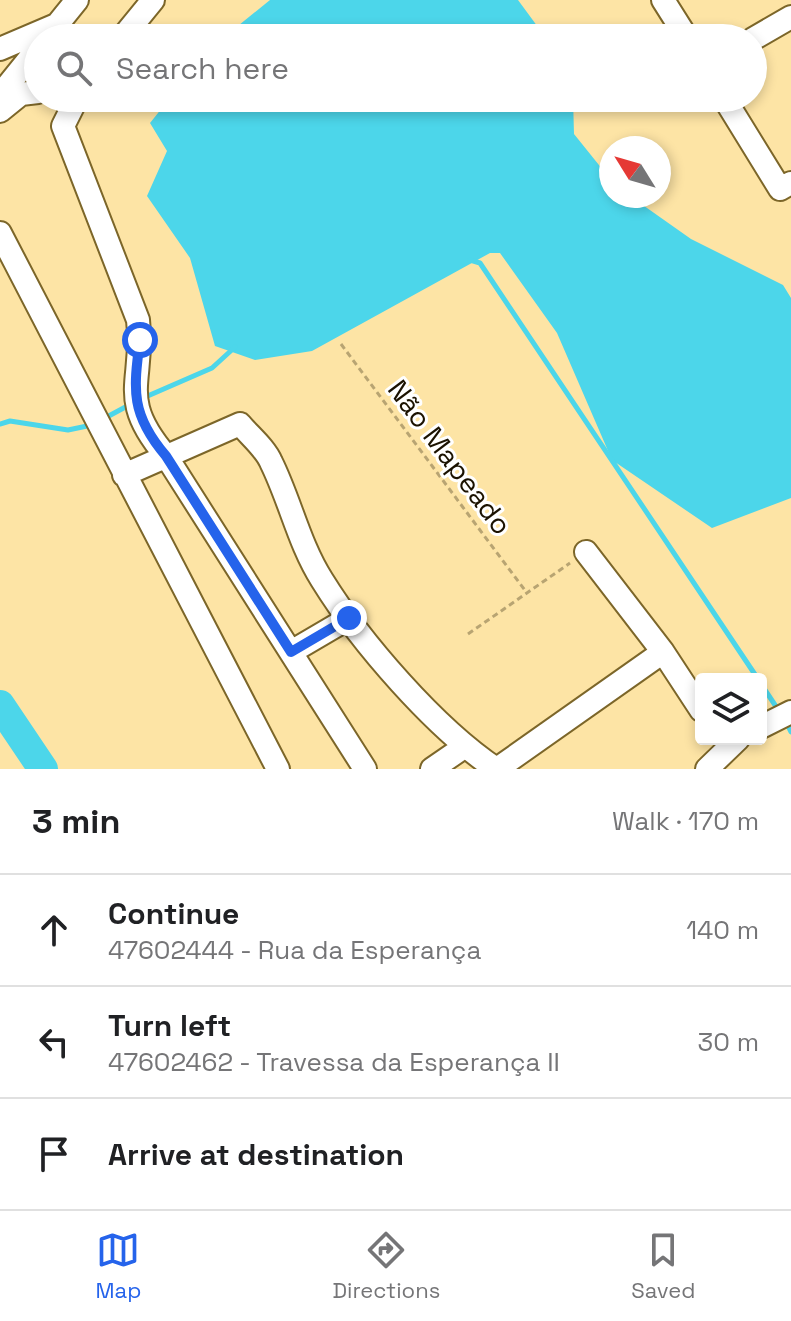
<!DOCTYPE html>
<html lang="en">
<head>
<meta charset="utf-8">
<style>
  :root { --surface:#fff; --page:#f2f2f2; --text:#202124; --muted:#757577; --line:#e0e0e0; --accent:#2563eb }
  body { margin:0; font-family:"Space Grotesk",sans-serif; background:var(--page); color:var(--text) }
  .controls { position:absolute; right:24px; bottom:24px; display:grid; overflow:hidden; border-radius:8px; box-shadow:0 4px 12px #0003 }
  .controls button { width:72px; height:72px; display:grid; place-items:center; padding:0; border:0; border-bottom:2px solid var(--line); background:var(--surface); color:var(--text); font:40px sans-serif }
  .compass { position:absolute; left:599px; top:136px; width:72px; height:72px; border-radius:50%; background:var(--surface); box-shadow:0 4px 12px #0003; rotate:307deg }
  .stop { position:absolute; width:24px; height:24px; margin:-18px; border:6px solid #2563eb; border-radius:50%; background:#fff }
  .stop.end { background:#2563eb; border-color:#fff; box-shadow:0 2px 8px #0008 }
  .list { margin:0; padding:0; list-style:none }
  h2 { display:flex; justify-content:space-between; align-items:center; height:104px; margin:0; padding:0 32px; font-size:34px }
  h2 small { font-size:26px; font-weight:400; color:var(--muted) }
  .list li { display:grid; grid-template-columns:52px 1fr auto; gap:24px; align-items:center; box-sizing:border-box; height:112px; padding:0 32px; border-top:2px solid var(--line) }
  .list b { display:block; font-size:30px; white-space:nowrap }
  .list p { margin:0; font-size:26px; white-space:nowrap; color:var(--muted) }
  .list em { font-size:26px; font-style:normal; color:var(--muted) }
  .icon { flex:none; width:44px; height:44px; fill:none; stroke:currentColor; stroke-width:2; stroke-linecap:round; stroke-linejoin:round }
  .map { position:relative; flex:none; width:791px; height:769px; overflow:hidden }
  .search { position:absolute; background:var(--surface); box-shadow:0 4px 12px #0003; left:24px; right:24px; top:24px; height:88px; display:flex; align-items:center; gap:20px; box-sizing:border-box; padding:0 28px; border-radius:44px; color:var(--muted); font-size:30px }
  .sheet { height:440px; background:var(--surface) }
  nav { display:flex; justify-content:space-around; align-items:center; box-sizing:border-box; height:112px; border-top:2px solid var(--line); background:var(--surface); font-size:22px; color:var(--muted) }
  nav a { display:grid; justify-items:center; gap:4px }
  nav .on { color:var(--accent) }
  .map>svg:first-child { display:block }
  .water { fill:#4cd6ea }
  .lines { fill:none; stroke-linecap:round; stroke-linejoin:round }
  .stream { stroke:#4cd6ea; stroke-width:5 }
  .river { stroke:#4cd6ea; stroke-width:30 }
  .minor-casing { stroke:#7c6629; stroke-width:26 }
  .path { stroke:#b8a472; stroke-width:3; stroke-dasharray:6 4; stroke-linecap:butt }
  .minor { stroke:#fff; stroke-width:22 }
  .route { stroke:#2563eb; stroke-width:10 }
  .labels { text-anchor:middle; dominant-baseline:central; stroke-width:6; stroke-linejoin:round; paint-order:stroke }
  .street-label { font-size:28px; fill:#1b1200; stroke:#fff }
</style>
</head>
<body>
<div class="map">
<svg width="791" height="769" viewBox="0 0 791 769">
  <rect width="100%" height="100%" fill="#fde4a5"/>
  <path class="water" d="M270 0H518L546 38H223Z
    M170 98H573L574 134 611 180V196H630L691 239 783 285 791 298V498L712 528 612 460 557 333 500 253H490L312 351 255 360 215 346 190 258 147 196 167 151 150 123Z"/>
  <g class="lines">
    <path class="stream" d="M470 260 480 263 758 679
      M143 398 212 368 235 347
      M105 418 131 404
      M0 424 10 421 68 430 92 425
      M761 684 775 705
      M789 728 791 732"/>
    <path class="river" d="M0 705 43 769"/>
    <defs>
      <path id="minor" d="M663 0 687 38
        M48 36 77 0
        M122 38 153 0
        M753 39 791 17
        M0 49 56 25
        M0 95 38 48
        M77 98 63 126 138 320C145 383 116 397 166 456L365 769
        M724 98 780 189 791 183
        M0 111 21 94 38 92
        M0 233 278 769
        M124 475 240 424C250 436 265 448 271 462 290 500 299 544 322 580 361 643 435 728 496 769
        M586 552 663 652 701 710
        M291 652 349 618
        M761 727 791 712
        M432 769 464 747
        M497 769 663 652
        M707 769 738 739"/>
    </defs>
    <use href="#minor" class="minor-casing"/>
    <path class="path" d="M341 344 527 593
      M468 634 570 563"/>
    <use href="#minor" class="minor"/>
  </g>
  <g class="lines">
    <path class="route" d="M140 340C133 391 131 415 166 456L291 652 349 618"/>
  </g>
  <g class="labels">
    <g class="street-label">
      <text transform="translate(450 457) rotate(53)">Não Mapeado</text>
    </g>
  </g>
</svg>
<div class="controls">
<button><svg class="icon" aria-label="layers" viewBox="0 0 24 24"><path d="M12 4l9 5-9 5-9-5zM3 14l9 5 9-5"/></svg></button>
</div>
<svg class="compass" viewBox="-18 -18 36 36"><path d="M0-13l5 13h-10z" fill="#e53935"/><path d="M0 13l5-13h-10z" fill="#757577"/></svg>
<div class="stop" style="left:140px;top:340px"></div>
<div class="stop end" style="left:349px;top:618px"></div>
<div class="search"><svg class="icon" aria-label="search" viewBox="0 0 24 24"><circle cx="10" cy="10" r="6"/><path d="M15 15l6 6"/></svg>Search here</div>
</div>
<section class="sheet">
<h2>3 min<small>Walk · 170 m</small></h2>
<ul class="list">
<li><svg class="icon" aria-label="ahead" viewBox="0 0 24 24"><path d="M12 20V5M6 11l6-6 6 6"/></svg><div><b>Continue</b><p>47602444 - Rua da Esperança</p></div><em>140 m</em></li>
<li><svg class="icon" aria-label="left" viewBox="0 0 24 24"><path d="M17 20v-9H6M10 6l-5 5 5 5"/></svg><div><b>Turn left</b><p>47602462 - Travessa da Esperança II</p></div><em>30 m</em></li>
<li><svg class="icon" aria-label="arrive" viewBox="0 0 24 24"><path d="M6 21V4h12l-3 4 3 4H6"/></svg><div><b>Arrive at destination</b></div></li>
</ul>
</section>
<nav>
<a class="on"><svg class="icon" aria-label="map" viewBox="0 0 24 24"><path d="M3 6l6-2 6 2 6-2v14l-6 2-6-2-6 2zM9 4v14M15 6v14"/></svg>Map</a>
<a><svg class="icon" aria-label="directions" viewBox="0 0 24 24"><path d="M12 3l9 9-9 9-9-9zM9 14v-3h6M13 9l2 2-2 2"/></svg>Directions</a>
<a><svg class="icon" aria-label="saved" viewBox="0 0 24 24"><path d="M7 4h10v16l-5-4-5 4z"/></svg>Saved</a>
</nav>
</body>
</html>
